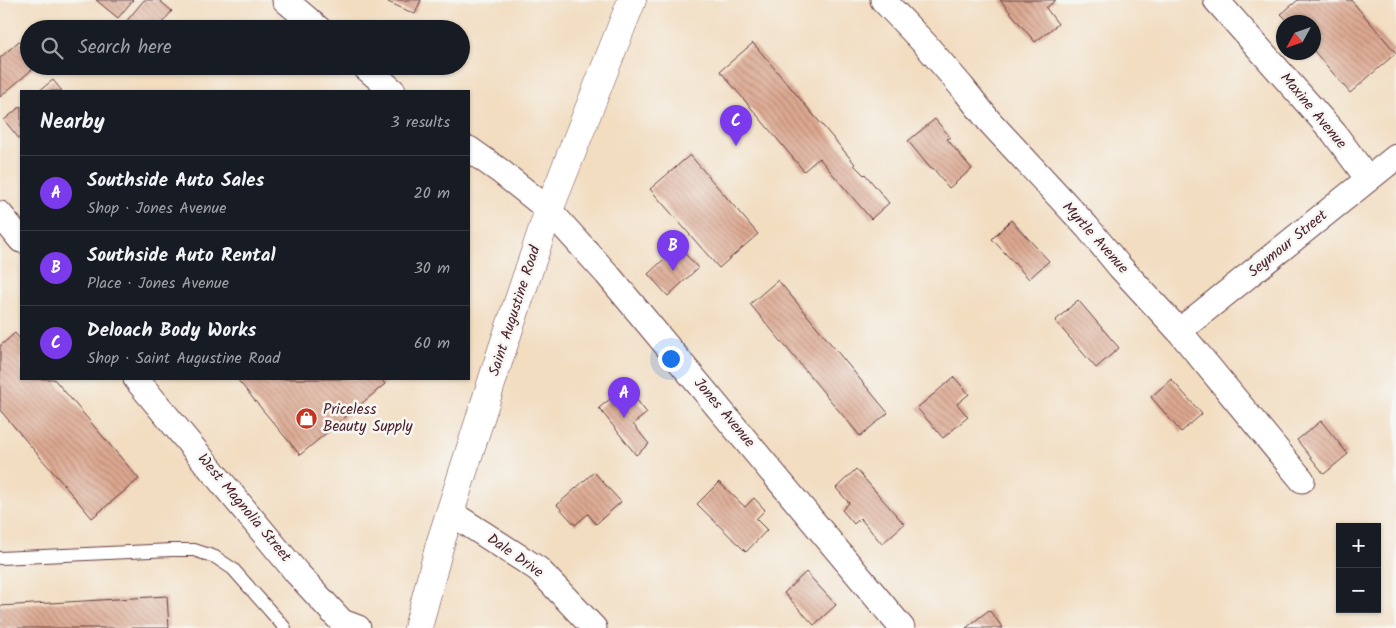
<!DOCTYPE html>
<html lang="en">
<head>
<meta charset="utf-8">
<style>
  :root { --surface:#171b24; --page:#242831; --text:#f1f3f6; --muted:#9ea1a6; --line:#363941; --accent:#7c3aed }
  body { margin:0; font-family:Kalam,sans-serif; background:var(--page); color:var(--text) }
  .controls { position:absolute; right:15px; bottom:15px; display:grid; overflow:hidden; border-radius:0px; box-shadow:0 1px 4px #0004 }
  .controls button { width:45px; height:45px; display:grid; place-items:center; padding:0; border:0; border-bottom:1px solid var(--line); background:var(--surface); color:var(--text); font:25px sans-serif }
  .compass { position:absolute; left:1276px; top:15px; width:45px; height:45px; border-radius:50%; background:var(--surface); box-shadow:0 1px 4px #0004; rotate:230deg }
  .you { position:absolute; left:670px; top:358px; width:18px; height:18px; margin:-12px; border:4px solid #fff; border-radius:50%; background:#1a73e8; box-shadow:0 0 0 8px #1a73e833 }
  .badge { display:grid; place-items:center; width:32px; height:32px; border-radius:50%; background:var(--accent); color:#fff; font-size:16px; font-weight:700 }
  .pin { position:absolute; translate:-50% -41px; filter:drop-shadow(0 1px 2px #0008) }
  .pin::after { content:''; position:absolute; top:26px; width:18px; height:15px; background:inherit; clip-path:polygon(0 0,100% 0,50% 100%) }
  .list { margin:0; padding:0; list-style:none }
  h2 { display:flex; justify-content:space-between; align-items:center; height:65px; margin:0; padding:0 20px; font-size:21px }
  h2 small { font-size:16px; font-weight:400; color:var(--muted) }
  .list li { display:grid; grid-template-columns:32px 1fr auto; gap:15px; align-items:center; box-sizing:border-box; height:75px; padding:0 20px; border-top:1px solid var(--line) }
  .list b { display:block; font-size:19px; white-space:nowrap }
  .list p { margin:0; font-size:16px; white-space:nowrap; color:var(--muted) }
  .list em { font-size:16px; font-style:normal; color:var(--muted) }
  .icon { flex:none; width:28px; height:28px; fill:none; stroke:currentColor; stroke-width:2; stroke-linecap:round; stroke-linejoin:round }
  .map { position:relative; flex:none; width:1396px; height:628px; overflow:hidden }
  .search { position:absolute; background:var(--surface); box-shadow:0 1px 4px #0004; left:20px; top:20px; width:450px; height:55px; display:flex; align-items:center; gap:12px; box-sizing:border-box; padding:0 18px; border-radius:28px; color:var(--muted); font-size:19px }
  .panel { position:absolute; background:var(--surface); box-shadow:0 1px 4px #0004; left:20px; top:90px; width:450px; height:290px; border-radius:0px }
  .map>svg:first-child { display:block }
  .building { fill:url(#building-back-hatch) }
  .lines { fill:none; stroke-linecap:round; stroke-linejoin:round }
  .service-casing { stroke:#633c42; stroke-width:14 }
  .minor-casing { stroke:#633c42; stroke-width:27 }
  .primary-casing { stroke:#633c42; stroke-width:29 }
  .service { stroke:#fff; stroke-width:12 }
  .minor { stroke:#fff; stroke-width:25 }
  .primary { stroke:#fff; stroke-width:28 }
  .labels { text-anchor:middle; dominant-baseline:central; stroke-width:5; stroke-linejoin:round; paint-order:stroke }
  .street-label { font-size:15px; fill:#4a1f2b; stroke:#f6f6f2 }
  .poi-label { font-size:15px; fill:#4a1f2b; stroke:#f6f6f2; text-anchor:start }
</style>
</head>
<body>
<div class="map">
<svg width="1396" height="628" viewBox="0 0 1396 628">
  <defs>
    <pattern id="building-back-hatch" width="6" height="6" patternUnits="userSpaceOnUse" patternTransform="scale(1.25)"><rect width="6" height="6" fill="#dca890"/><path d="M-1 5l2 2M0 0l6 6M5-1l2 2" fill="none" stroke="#b48876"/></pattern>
  </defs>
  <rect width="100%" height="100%" fill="#f6f6f2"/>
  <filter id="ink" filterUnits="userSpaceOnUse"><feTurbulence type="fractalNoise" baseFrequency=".02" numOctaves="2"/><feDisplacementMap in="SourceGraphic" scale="10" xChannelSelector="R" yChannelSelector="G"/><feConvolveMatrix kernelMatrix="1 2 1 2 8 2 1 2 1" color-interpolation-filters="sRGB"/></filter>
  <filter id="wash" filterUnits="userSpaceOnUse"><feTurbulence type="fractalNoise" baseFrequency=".0096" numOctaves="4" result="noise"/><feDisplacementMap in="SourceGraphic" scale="20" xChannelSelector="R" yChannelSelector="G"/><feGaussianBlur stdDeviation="1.12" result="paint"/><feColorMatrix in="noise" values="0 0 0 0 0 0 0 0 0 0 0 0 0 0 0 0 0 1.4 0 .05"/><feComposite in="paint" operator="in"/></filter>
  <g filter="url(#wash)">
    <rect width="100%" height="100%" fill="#f2ddc1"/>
    <g id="blocks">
      <path class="building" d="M96 0H133L118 18Z
        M144 0H159L172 11 157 29H120Z
        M389 0H421L415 14 388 2Z
        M1000 0H1056L1046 8 1058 24 1035 42Z
        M1298 0H1351L1396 53 1350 93 1314 51V22H1289L1281 14Z
        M19 41 29 53V66H36L0 97V58Z
        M753 43 855 164 854 165 864 175 865 174 889 203 871 219 819 158 804 171 720 71Z
        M53 80 62 91H39Z
        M21 106V141L4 120Z
        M935 119 950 137 947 139 972 169 949 188 933 168 931 169 908 141Z
        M690 155 758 234 719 268 650 189Z
        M1011 220 1049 261 1029 279 992 239Z
        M678 246 698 268 668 296 648 274Z
        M778 280 888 413 860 436 750 304Z
        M1078 300 1119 348 1096 368 1055 321Z
        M15 333 21 340V379H54L139 479 92 518 0 410V346Z
        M954 377 969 394 957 404 968 417 943 438 917 408Z
        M237 379H381L385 384 300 455Z
        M1171 379 1202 414 1181 432 1151 397Z
        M626 386 647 413 633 424 649 444 636 455 599 408Z
        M1321 421 1348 454 1324 474 1297 440Z
        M856 469 904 524 882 544 860 518 854 524 842 510 849 503 836 488Z
        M594 472 621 502 596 524 588 514 575 525 557 505Z
        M719 482 745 507 754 498 765 510 756 519 767 530 746 552 697 504Z
        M806 572 836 605 814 625 784 593Z
        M167 596 169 628H0V606Z
        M989 610 1003 628H966Z"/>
    </g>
  </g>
  <g filter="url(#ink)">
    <use href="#blocks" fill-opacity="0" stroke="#633c42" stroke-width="1"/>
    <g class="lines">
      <defs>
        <path id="service" d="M0 558 172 550H194L215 557 233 569 285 628"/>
        <path id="minor" d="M285 0 319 29
          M883 0 925 44 962 87 989 121 1087 227 1120 267 1179 331 1302 480
          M1216 0 1334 133 1368 179
          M364 66 393 91
          M469 149 500 171 549 210 607 274 902 628
          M0 214 21 240
          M1179 331 1396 157
          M136 379 297 573 342 622 358 628
          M451 513 538 569 594 628"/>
        <path id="primary" d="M418 628 440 544 501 353 549 210 632 0"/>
      </defs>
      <use href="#service" class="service-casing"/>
      <use href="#minor" class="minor-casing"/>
      <use href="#primary" class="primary-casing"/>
      <use href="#service" class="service"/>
      <use href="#minor" class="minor"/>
      <use href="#primary" class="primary"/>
    </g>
  </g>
  <defs>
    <symbol id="shop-disc" viewBox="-11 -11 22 22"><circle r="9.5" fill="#c8321e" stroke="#f6f6f2"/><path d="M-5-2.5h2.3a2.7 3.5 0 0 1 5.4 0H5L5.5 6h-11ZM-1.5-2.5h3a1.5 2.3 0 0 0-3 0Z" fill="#fff"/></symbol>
  </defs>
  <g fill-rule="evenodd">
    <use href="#shop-disc" x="294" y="406" width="25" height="25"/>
  </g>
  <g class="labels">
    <g class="street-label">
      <text transform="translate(1313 111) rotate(50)">Maxine Avenue</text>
      <text transform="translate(1095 238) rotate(48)">Myrtle Avenue</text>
      <text transform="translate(1288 244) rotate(-39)">Seymour Street</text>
      <text transform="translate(515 311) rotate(-72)">Saint Augustine Road</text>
      <text transform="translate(724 413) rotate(50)">Jones Avenue</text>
      <text transform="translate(244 508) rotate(50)">West Magnolia Street</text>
      <text transform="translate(515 556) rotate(35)">Dale Drive</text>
    </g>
    <g class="poi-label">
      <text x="323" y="410">Priceless<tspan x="323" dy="17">Beauty Supply</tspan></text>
    </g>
  </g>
</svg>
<div class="controls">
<button>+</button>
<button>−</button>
</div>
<svg class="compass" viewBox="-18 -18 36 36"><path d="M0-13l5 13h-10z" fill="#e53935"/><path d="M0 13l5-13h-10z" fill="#9ea1a6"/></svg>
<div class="you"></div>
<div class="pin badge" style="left:624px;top:418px">A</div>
<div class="pin badge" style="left:673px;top:271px">B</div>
<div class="pin badge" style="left:736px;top:146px">C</div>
<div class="search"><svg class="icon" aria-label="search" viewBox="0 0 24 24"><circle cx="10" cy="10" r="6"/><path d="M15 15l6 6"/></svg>Search here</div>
<section class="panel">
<h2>Nearby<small>3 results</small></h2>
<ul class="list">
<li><span class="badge">A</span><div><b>Southside Auto Sales</b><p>Shop · Jones Avenue</p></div><em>20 m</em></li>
<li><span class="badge">B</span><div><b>Southside Auto Rental</b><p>Place · Jones Avenue</p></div><em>30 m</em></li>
<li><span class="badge">C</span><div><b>Deloach Body Works</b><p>Shop · Saint Augustine Road</p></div><em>60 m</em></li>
</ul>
</section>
</div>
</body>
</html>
